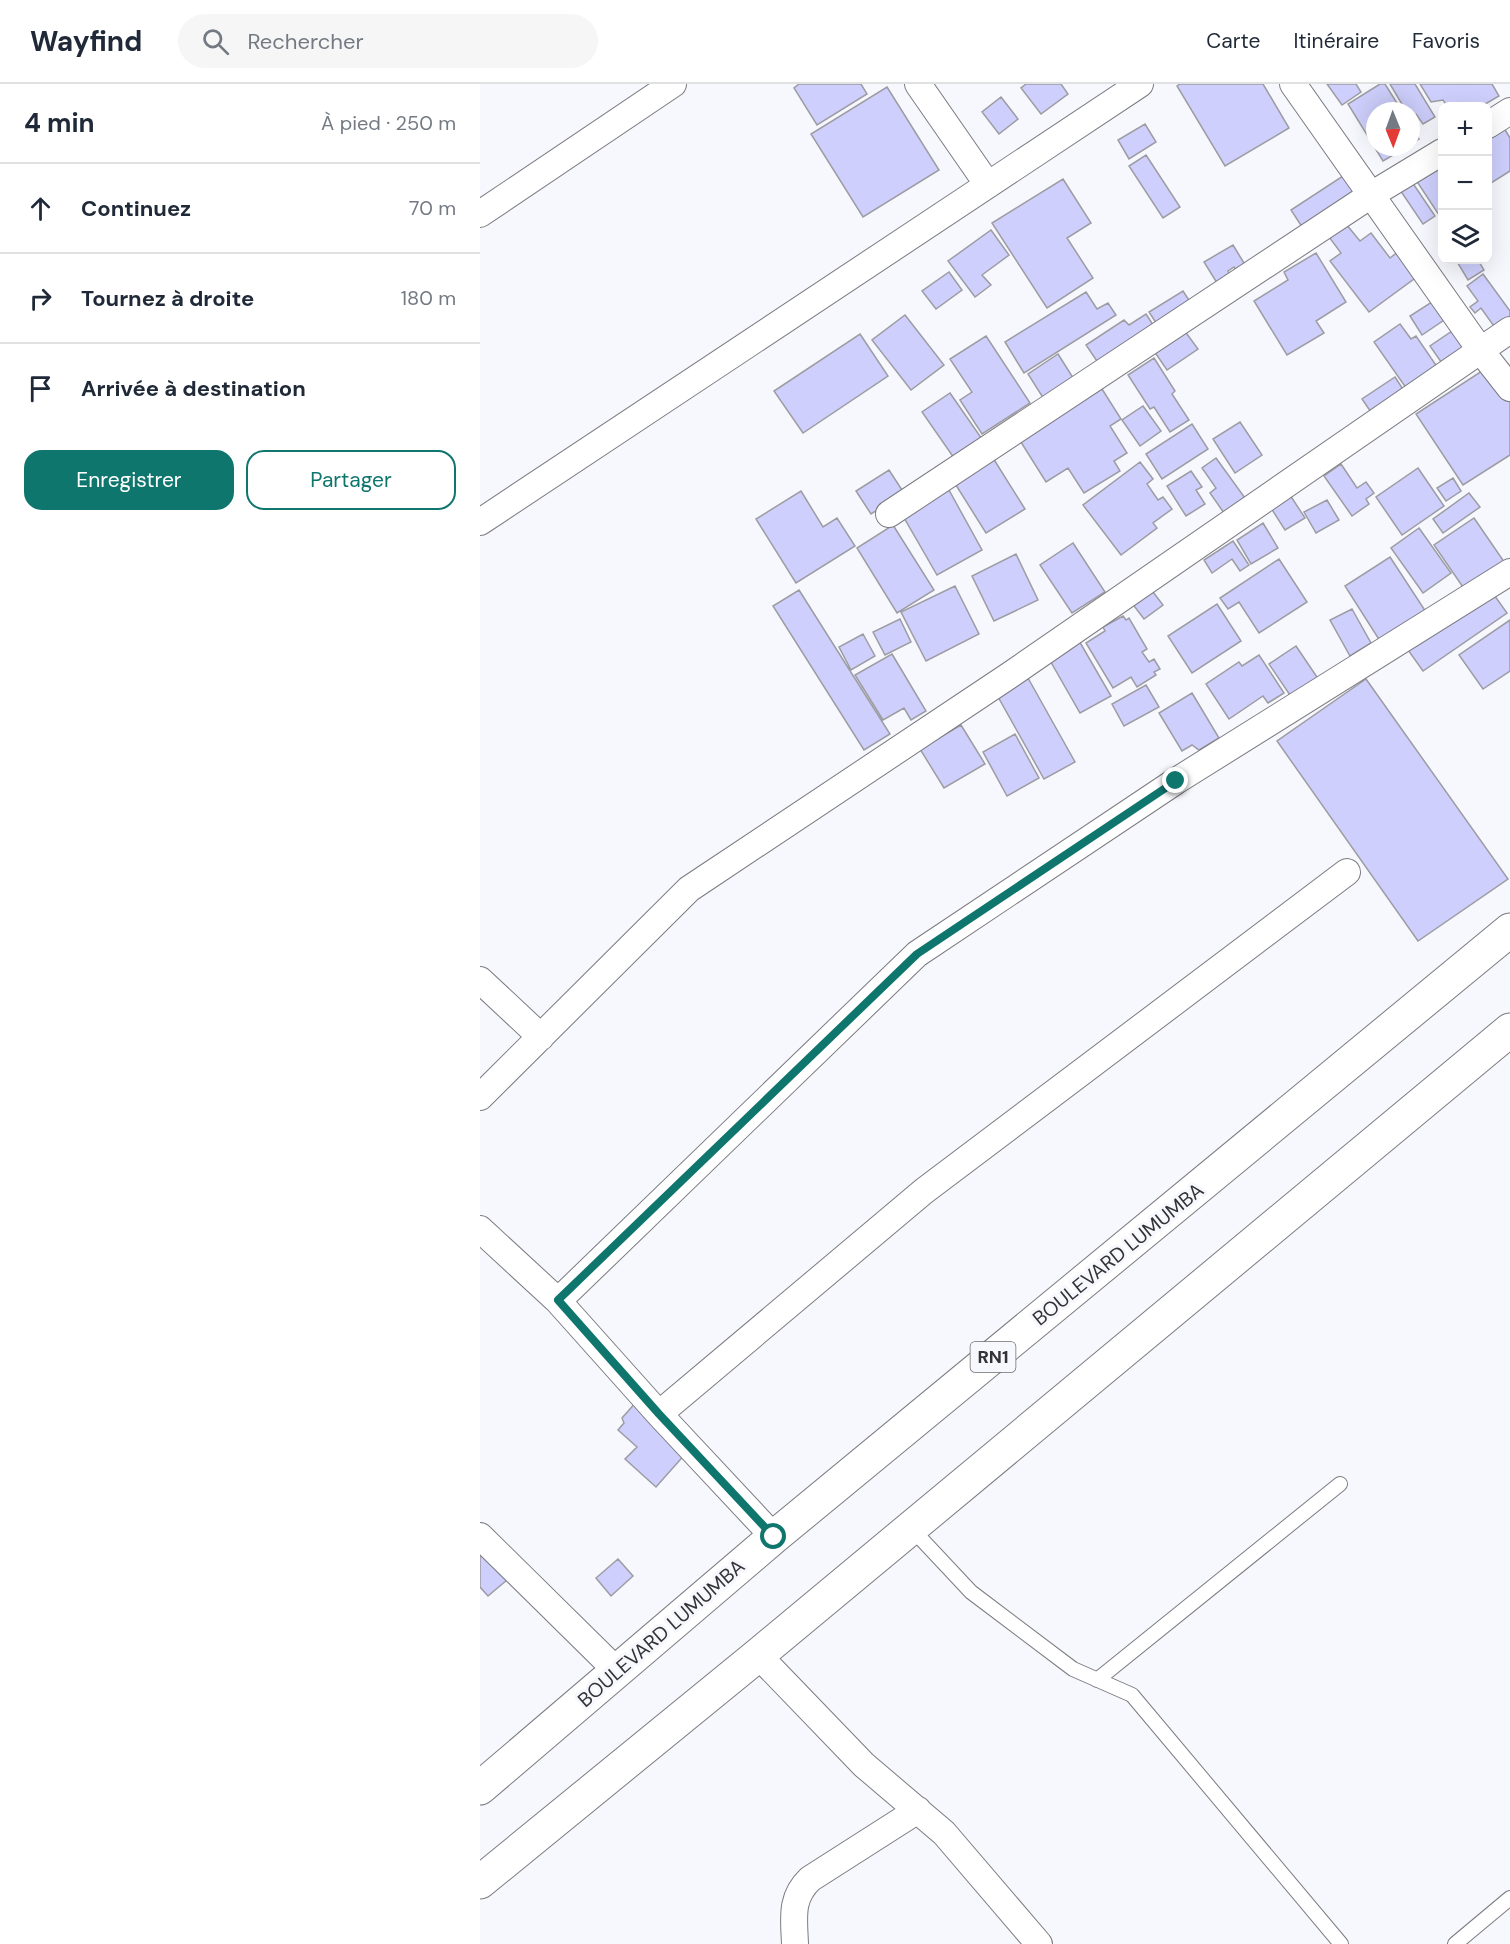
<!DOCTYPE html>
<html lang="fr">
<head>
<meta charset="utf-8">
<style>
  :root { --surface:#fff; --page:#f6f6f7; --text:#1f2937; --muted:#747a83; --line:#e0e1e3; --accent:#0f766e }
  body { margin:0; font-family:"DM Sans",sans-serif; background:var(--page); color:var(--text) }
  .controls { position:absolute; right:18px; top:18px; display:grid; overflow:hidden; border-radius:12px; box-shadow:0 6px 24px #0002 }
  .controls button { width:54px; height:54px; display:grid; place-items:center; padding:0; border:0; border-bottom:2px solid var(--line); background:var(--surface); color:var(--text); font:30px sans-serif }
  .compass { position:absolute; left:886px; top:18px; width:54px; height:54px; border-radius:50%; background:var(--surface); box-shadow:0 6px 24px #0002; rotate:179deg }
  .stop { position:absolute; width:18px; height:18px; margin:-14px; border:4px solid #0f766e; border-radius:50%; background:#fff }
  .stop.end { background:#0f766e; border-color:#fff; box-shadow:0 2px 6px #0008 }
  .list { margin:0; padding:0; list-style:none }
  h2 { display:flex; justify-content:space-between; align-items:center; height:78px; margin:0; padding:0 24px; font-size:26px }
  h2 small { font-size:20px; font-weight:400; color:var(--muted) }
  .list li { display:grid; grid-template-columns:39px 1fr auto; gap:18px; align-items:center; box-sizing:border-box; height:90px; padding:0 24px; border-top:2px solid var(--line) }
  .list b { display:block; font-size:22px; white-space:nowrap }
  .list em { font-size:20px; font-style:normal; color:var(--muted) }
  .actions { display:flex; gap:12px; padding:18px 24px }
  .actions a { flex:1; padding:14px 0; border:2px solid var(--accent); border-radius:18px; text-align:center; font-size:21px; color:var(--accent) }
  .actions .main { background:var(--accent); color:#fff }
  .icon { flex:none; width:33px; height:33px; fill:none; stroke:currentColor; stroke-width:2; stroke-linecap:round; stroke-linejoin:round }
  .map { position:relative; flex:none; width:1030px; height:1860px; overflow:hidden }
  header { display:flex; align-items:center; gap:36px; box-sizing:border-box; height:84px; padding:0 30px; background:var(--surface); border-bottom:2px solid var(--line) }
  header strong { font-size:28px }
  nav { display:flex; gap:33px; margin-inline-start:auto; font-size:21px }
  .search { width:420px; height:54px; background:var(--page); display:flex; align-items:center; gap:15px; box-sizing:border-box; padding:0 21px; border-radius:33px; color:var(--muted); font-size:22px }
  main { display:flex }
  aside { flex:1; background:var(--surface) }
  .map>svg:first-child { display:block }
  .building { fill:#cecffc; stroke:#9c9ca2; stroke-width:1.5 }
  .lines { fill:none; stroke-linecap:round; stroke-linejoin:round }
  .lane-casing { stroke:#7b7b81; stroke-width:16 }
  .street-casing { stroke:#7b7b81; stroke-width:28 }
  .highway-casing { stroke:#7b7b81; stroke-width:35 }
  .lane { stroke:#fff; stroke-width:14 }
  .street { stroke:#fff; stroke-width:26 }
  .highway { stroke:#fff; stroke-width:33 }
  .route { stroke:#0f766e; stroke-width:8 }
  .labels { text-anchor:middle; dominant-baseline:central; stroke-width:6; stroke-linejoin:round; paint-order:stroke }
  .shield { fill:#f7f7fe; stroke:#6e6e71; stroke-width:1.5 }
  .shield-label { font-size:18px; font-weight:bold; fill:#333335 }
  .street-label { font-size:20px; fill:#333335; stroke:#f7f7fe }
</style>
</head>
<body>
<header>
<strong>Wayfind</strong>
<div class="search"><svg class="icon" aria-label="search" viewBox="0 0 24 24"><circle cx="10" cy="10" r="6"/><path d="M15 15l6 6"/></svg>Rechercher</div>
<nav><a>Carte</a><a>Itinéraire</a><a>Favoris</a></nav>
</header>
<main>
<aside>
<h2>4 min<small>À pied · 250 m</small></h2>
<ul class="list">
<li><svg class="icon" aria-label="ahead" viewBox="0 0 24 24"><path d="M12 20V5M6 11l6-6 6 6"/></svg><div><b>Continuez</b></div><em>70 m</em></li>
<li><svg class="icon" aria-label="right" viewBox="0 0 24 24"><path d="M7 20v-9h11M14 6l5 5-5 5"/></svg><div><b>Tournez à droite</b></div><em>180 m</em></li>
<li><svg class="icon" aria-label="arrive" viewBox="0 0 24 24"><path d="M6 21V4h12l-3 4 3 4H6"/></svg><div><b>Arrivée à destination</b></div></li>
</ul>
<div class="actions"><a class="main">Enregistrer</a><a>Partager</a></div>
</aside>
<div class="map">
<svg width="1030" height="1860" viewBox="0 0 1030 1860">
  <rect width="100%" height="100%" fill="#f7f7fe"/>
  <path class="building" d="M319 0H381L387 10 337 41 314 4Z
    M546 0H581L588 10 561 30 541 4Z
    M700 0H783L809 44 745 82 697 2Z
    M847 0H876L881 8 862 21Z
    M900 0H905L922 27H895V63H927L903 77 868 20Z
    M910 0H935L955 33 943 40 936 30 931 34V27H926Z
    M940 0H1012L1019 12 1002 22H967L963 16 951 18Z
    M407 3 459 86 383 133 331 50Z
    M521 13 538 35 519 50 502 28Z
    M1021 39 1030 54V87L1008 101V47Z
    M665 40 676 58 649 75 638 56Z
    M931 42 939 55 931 60Z
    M666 71 700 123 683 134 649 82Z
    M962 75V129L959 131 934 93Z
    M869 88 885 111 826 149 811 126Z
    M583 95 611 139 587 154 613 194 567 224 512 139Z
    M930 95 955 132 943 140 918 103Z
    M866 140 880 157 891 149 910 174 919 167 938 192 889 228 850 177 861 169 849 153Z
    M511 146 529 171 502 191 511 201 495 213 468 177Z
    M753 161 767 184 758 189 754 183 748 187 750 191 737 199 724 178Z
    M836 169 866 218 836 237 844 249 807 271 774 217 808 196 804 188Z
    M976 176H998L1004 186 988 196Z
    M469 188 482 206 456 225 442 207Z
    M1003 190 1030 227V235L1016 245 1001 224 995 229 990 223 998 217 987 202Z
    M703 207 714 224 680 245 669 228Z
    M606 208 617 225 628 219 636 231 544 289 525 258Z
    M958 214 970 232 942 251 930 232Z
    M666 230 677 247 621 283 606 261 644 236 649 241Z
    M425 231 464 281 431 306 392 256Z
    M920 240 931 255 936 252 962 290 931 311 894 258Z
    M978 243 994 266 966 285 950 262Z
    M704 246 718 265 687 286 674 267Z
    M380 250 408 292 323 349 294 307Z
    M506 252 550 319 502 350 480 316 492 308 470 275Z
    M578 270 597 300 567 320 548 290Z
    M674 274 695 307 692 310 709 336 690 348 674 323 670 325 648 291Z
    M1008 283 1030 317V371L983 401 936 330Z
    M915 293 928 313 895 334 882 315Z
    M622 305 641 335 630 342 647 369 634 377 640 387 604 409 588 384 566 398 539 355Z
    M470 309 502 355 474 374 442 328Z
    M663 322 681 347 660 362 642 336Z
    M760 338 782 371 755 389 733 355Z
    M712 340 728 365 682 395 666 370Z
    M513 374 545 425 506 449 474 398Z
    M736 374 765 414 744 429 730 409 736 404 722 384Z
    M660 378 673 395 667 400 678 416 683 413 692 425 673 439 677 444 641 471 603 421Z
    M861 380 877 404 886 398 894 409 886 415 889 420 872 432 844 392Z
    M938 384 964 422 922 451 896 413Z
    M409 386 424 409 391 430 376 407Z
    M711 387 722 403 716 406 725 420 706 432 687 402Z
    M973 394 981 407 966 417 957 404Z
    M469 406 502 466 457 491 423 432Z
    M321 407 343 443 357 434 375 462 316 499 276 435Z
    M989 409 1000 423 963 449 953 435Z
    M810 411 825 434 805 446 791 424Z
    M847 416 859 436 836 449 824 428Z
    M994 434 1027 482 987 509 954 461Z
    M783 439 798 464 771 480 757 456Z
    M413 441 454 506 417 529 377 464Z
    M939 444 971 489 943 509 911 464Z
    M753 457 769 481 760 487 752 475 732 489 724 476Z
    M593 459 625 508 592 529 560 481Z
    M536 470 558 516 514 537 492 492Z
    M910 473 946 528 900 557 865 502Z
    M799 475 827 518 779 549 759 518 748 525 740 514Z
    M475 502 499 550 446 577 421 528Z
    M670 504 683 521 664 535 651 518Z
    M319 506 410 650 384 666 293 522Z
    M1012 508 1027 529 943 587 928 566Z
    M737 520 761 557 712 589 688 552Z
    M872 525 891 559 870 572 850 536Z
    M643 532 646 536 649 534 667 565 662 568 669 578 674 575 680 585 674 588 676 591 657 603 651 593 633 604 606 559 625 547 623 543Z
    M420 535 431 558 405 571 393 548Z
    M1030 536V587L1003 605 979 571Z
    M383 550 395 572 371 586 359 563Z
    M598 555 631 612 600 629 568 573Z
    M816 562 841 599 814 617 789 580Z
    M412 570 446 627 431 636 424 624 403 636 375 591Z
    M779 571 804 609 788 619 783 612 749 635 726 600 759 578 762 582Z
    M548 594 595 678 564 695 517 611Z
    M886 595 1028 795 938 857 797 657Z
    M666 601 679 623 644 642 632 620Z
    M712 609 739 654 719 666 712 661 702 667 679 629Z
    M481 641 505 680 464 704 440 665Z
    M535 650 559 694 527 712 503 668Z
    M157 1317 207 1368 176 1403 145 1375 157 1363 138 1346 144 1339 142 1334Z
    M3 1469 27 1496 8 1512 0 1503V1472Z
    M138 1475 153 1492 131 1512 116 1494Z"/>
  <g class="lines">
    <defs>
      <path id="lane" d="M431 1444 491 1508 593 1585 652 1611 861 1860
        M617 1596 860 1400
        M975 1860 1030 1814"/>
      <path id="street" d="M438 0 508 101
        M813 0 1001 267 1030 304
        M1008 41 1030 27
        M0 130 193 0
        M409 430 891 111 962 68
        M0 438 660 0
        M0 896 61 953
        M0 1013 209 805 530 591 1030 246
        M0 1145 78 1217 179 1330 294 1453
        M78 1217 437 870 696 697 1030 488
        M179 1330 444 1107 867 788
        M0 1452 137 1587
        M278 1571 384 1681 464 1749 559 1860
        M315 1860C314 1834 310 1814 330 1795L438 1726"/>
      <path id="highway" d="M0 1704 294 1453 1030 846
        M0 1798 278 1571 1030 946"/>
    </defs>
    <use href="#lane" class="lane-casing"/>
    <use href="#street" class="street-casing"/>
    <use href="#highway" class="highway-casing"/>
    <use href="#lane" class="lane"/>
    <use href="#street" class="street"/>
    <use href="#highway" class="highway"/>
  </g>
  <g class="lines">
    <path class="route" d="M294 1453 179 1330 78 1216 437 870 696 697"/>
  </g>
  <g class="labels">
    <rect class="shield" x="490.5" y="1258" width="45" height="30" rx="4.5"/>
    <g class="shield-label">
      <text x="513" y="1273">RN1</text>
    </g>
    <g class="street-label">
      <text transform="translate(638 1170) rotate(-39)">BOULEVARD LUMUMBA</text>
      <text transform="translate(181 1549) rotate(-41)">BOULEVARD LUMUMBA</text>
    </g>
  </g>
</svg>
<div class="controls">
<button>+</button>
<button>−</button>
<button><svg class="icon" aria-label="layers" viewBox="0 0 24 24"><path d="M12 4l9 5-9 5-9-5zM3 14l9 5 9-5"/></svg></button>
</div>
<svg class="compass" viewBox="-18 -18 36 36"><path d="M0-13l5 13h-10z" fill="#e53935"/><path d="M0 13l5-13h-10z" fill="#747a83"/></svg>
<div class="stop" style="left:294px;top:1453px"></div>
<div class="stop end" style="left:696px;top:697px"></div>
</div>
</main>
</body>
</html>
